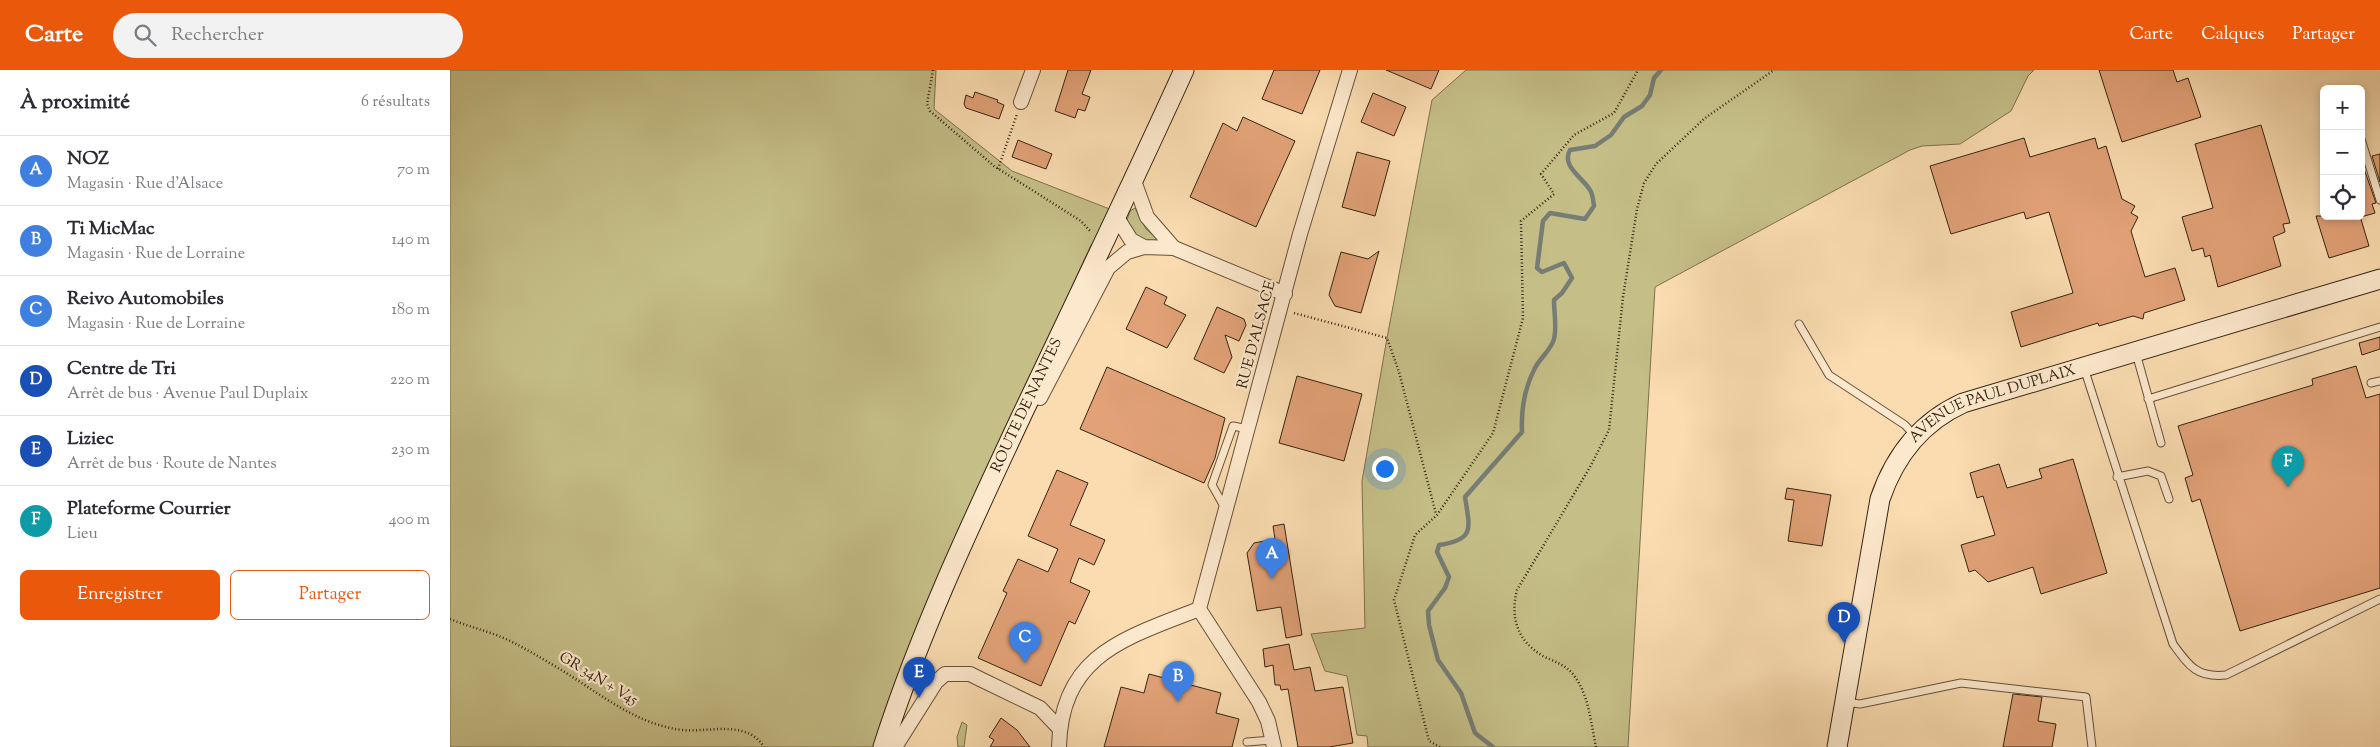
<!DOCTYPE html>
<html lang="fr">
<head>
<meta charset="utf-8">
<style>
  :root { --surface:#fff; --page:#f2f2f3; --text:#2b2b33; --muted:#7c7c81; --line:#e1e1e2; --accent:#ea580c }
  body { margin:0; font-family:"Sorts Mill Goudy",serif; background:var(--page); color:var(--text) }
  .controls { position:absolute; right:15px; top:15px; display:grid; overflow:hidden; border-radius:8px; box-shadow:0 2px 8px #0003 }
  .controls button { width:45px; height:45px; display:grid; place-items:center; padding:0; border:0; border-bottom:1px solid var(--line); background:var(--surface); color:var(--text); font:25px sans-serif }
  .you { position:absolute; left:934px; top:398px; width:18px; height:18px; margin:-12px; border:4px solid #fff; border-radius:50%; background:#1a73e8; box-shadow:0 0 0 8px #1a73e833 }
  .badge { display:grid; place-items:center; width:32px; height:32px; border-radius:50%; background:var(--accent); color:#fff; font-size:16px; font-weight:700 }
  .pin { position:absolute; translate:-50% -41px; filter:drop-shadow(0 1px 2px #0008) }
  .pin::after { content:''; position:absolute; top:26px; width:18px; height:15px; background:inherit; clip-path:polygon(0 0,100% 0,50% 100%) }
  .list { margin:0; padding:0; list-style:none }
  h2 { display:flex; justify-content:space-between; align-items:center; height:65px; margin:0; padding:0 20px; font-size:21px }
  h2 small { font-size:16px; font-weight:400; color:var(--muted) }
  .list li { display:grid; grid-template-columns:32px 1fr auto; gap:15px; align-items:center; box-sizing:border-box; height:70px; padding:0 20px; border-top:1px solid var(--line) }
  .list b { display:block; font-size:19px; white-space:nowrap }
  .list p { margin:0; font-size:16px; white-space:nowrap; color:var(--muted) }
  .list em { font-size:16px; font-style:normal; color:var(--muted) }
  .actions { display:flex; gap:10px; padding:15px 20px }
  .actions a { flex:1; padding:11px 0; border:1px solid var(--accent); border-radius:8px; text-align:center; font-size:18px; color:var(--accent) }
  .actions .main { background:var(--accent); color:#fff }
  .icon { flex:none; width:28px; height:28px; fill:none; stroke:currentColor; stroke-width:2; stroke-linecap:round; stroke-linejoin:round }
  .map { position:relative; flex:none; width:1930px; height:677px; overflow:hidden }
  header { display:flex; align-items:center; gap:30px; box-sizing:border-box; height:70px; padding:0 25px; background:var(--accent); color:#fff }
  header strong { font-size:24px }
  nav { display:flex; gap:28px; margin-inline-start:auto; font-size:18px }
  .search { width:350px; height:45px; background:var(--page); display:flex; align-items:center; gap:12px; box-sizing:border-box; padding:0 18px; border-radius:28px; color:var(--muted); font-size:19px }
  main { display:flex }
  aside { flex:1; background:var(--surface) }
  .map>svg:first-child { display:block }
  .green { fill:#c5be87; stroke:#7d704c }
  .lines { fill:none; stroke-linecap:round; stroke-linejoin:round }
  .stream { stroke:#767d74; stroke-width:4.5 }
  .building { fill:#e2a177; stroke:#352312 }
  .lane-casing { stroke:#66513a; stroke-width:9 }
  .street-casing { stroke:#66513a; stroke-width:16 }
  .secondary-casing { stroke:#352312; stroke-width:21 }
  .path { stroke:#352312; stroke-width:2.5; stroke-dasharray:1 2.5; stroke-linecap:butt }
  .lane { stroke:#fce8cc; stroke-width:7 }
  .street { stroke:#fce8cc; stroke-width:14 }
  .secondary { stroke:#fce8cc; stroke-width:19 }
  .labels { text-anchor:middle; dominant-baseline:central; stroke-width:4.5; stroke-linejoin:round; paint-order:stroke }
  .street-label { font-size:15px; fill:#352312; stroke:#fce8cc }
</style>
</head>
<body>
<header>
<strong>Carte</strong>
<div class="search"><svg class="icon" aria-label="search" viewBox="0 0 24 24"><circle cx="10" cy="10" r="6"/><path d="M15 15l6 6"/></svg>Rechercher</div>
<nav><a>Carte</a><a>Calques</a><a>Partager</a></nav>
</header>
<main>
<aside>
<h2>À proximité<small>6 résultats</small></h2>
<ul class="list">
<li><span class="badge" style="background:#3f7fe0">A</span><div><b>NOZ</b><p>Magasin · Rue d'Alsace</p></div><em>70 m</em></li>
<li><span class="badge" style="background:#3f7fe0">B</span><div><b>Ti MicMac</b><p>Magasin · Rue de Lorraine</p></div><em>140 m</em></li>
<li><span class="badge" style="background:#3f7fe0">C</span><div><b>Reivo Automobiles</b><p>Magasin · Rue de Lorraine</p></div><em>180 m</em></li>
<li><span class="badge" style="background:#1a4fb4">D</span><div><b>Centre de Tri</b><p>Arrêt de bus · Avenue Paul Duplaix</p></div><em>220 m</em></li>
<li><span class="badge" style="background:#1a4fb4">E</span><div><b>Liziec</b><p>Arrêt de bus · Route de Nantes</p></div><em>230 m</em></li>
<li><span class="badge" style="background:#0f9aa8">F</span><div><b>Plateforme Courrier</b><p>Lieu</p></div><em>400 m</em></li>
</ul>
<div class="actions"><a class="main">Enregistrer</a><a>Partager</a></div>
</aside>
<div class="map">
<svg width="1930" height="677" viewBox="0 0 1930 677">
  <rect width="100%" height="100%" fill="#fadcb0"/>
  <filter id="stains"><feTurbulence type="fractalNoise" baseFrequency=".004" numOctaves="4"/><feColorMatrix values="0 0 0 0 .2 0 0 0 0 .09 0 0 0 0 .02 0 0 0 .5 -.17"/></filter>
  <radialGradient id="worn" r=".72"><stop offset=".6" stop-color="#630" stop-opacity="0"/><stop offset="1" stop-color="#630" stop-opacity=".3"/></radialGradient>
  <path class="green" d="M0 0H486L484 39 562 101 675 145 641 175 523 432 426 677H0Z
    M1016 0H1584L1578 6 1561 41 1510 74 1472 76 1460 80 1205 217 1178 677H918L917 666 907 665 897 606 875 601 861 564 915 558 912 411 937 268 982 30Z
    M685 138 696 159 712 173C690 171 687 173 676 153L680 141Z
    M512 652 517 655 514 677H508L507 667Z"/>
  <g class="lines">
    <path class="stream" d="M1043 677 1025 663 1011 623 988 590 979 555 978 541 995 518 999 507 987 482 989 475C1025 470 1020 459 1015 427L1072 362C1071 340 1075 317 1085 298 1090 288 1101 280 1104 269 1107 257 1104 243 1104 230L1112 223 1122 208 1114 193 1092 202 1087 198 1093 151 1100 143 1135 149 1144 136C1143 131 1143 124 1140 120 1132 107 1111 96 1120 80L1145 76 1161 65 1174 47 1192 36 1200 25 1204 8 1211 0"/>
  </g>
  <path class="building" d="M618 0H641L632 24 640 27 635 41 628 39 625 48 605 41Z
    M824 0H870L852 44 812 29Z
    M936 0H989L981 19Z
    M1649 0H1723L1727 12 1738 8 1751 47 1672 72Z
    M525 22 548 30 547 32 554 35 549 49 516 38 514 34 516 25 523 28Z
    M923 23 956 37 944 66 911 52Z
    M793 47 845 71 806 157 740 127 773 53 787 61Z
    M1811 55 1840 153 1833 154 1835 162 1823 167 1831 196 1768 217 1760 185 1755 187 1753 178 1742 181 1732 147 1763 138 1745 74Z
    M1574 68 1580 87 1645 68 1648 79 1656 76 1672 129 1685 136 1681 143 1688 147 1681 161 1695 207 1725 198 1735 230 1694 243 1693 249 1683 246 1649 256 1648 253 1571 277 1561 242 1623 223 1599 142 1576 149 1574 142 1501 164 1480 96Z
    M568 70 602 84 596 99 562 87Z
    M907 82 940 91 925 146 892 137Z
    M1930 84V112L1922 86Z
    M1911 90 1926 133 1922 134 1925 143 1911 147Z
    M1866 146H1910L1919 176 1879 188Z
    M929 181 911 243 885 236 879 225 891 182 918 189Z
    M696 217 717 227 714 234 736 245 717 278 676 259Z
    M767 237 794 249 796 255 789 271 775 265 782 287 774 303 744 289Z
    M1930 267V279L1912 285 1909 273Z
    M1906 296 1916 328 1930 324V518L1790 561 1750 429 1742 432 1735 408 1743 405 1728 356 1863 315 1862 309Z
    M657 297 775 348 765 388 754 413 630 359Z
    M847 306 912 324 894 391 829 373Z
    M1623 389 1657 503 1591 524 1583 497 1538 512 1525 500 1519 502 1511 475 1545 465 1533 426 1527 428 1520 403 1549 394 1557 418 1592 408 1589 399Z
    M607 400 638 413 620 455 655 470 644 495 629 488 620 512 640 521 625 554 619 551 591 616 528 588 557 523 553 521 568 489 598 502 608 479 578 466Z
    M1337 418 1381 425 1372 476 1338 471 1344 430 1335 429Z
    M834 454 852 565 836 568 831 537 807 541 797 483 804 473 825 469 823 456Z
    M839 574 844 600 860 597 865 621 893 617 903 673 879 677H848L838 619 831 620 830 615H825L823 595 815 597 813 579Z
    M699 604 771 623 766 643 789 649 782 677H654L671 617 694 623Z
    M1563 624 1592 627 1588 651 1606 654 1602 677H1553Z
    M551 648 567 660 580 677H540L544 670 539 667Z"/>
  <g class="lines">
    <defs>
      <path id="lane" d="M1911 69 1930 130
        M1349 254 1379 305 1455 355 1465 366
        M1686 283 1711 373
        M1634 298 1723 574C1739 596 1747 608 1776 605L1930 529
        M1921 313 1930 311
        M1698 329 1930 257
        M1667 407 1698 401 1711 406 1719 429
        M775 438 762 415 783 356 798 359
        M1396 632 1410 634 1511 613 1636 627 1642 677
        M797 672 822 670"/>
      <path id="street" d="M571 32 583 0
        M684 111 697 147 724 178
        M666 146 681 170 694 177
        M590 328 658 198 677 182 694 177 724 178 835 224
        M749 539 850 164 900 0
        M749 539 809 632 818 651 824 677
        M445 677 486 612 495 604H520L530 609 590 638 609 658
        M609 677C611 584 676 568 749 539"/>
      <g id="secondary">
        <path id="s1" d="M433 677C469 564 520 456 570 349 625 233 681 117 734 0"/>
        <path id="s2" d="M1387 677 1430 429C1445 385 1471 352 1513 333L1930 209"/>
      </g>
    </defs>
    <use href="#lane" class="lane-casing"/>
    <use href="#street" class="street-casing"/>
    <use href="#secondary" class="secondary-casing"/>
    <path class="path" d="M483 0 477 34 480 41 544 96 631 151 640 161
      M548 99 567 44
      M844 243 937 268 949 302 986 444
      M0 549C19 557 39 561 58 570 75 578 91 588 108 598 145 620 181 651 225 659 254 665 295 647 314 677
      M990 677 979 671 944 530 965 465 987 445 1043 363 1073 248 1071 151 1104 124 1091 104 1124 65 1164 43 1188 0
      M1146 677C1141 654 1139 626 1125 607 1117 595 1105 592 1093 586 1067 571 1060 547 1067 520L1140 397 1159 360 1173 227 1187 139 1194 113 1206 94 1255 48 1324 0"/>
    <use href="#lane" class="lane"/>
    <use href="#street" class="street"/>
    <use href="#secondary" class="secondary"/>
  </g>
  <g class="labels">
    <g class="street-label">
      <text transform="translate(807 265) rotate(-75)">RUE D'ALSACE</text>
      <text stroke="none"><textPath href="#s1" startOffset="371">ROUTE DE NANTES</textPath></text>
      <text stroke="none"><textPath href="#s2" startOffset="409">AVENUE PAUL DUPLAIX</textPath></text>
      <text transform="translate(148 609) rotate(31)">GR 34N + V45</text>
    </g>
  </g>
  <rect width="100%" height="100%" filter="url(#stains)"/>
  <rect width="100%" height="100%" fill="url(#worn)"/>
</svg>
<div class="controls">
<button>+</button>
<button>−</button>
<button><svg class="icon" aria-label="locate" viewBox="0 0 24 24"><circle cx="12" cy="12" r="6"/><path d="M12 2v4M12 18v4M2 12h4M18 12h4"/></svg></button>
</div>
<div class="you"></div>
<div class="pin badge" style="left:822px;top:509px;background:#3f7fe0">A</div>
<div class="pin badge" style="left:728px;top:632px;background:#3f7fe0">B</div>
<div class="pin badge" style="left:575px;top:593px;background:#3f7fe0">C</div>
<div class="pin badge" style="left:1394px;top:573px;background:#1a4fb4">D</div>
<div class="pin badge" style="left:469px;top:628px;background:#1a4fb4">E</div>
<div class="pin badge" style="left:1838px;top:417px;background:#0f9aa8">F</div>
</div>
</main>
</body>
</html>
